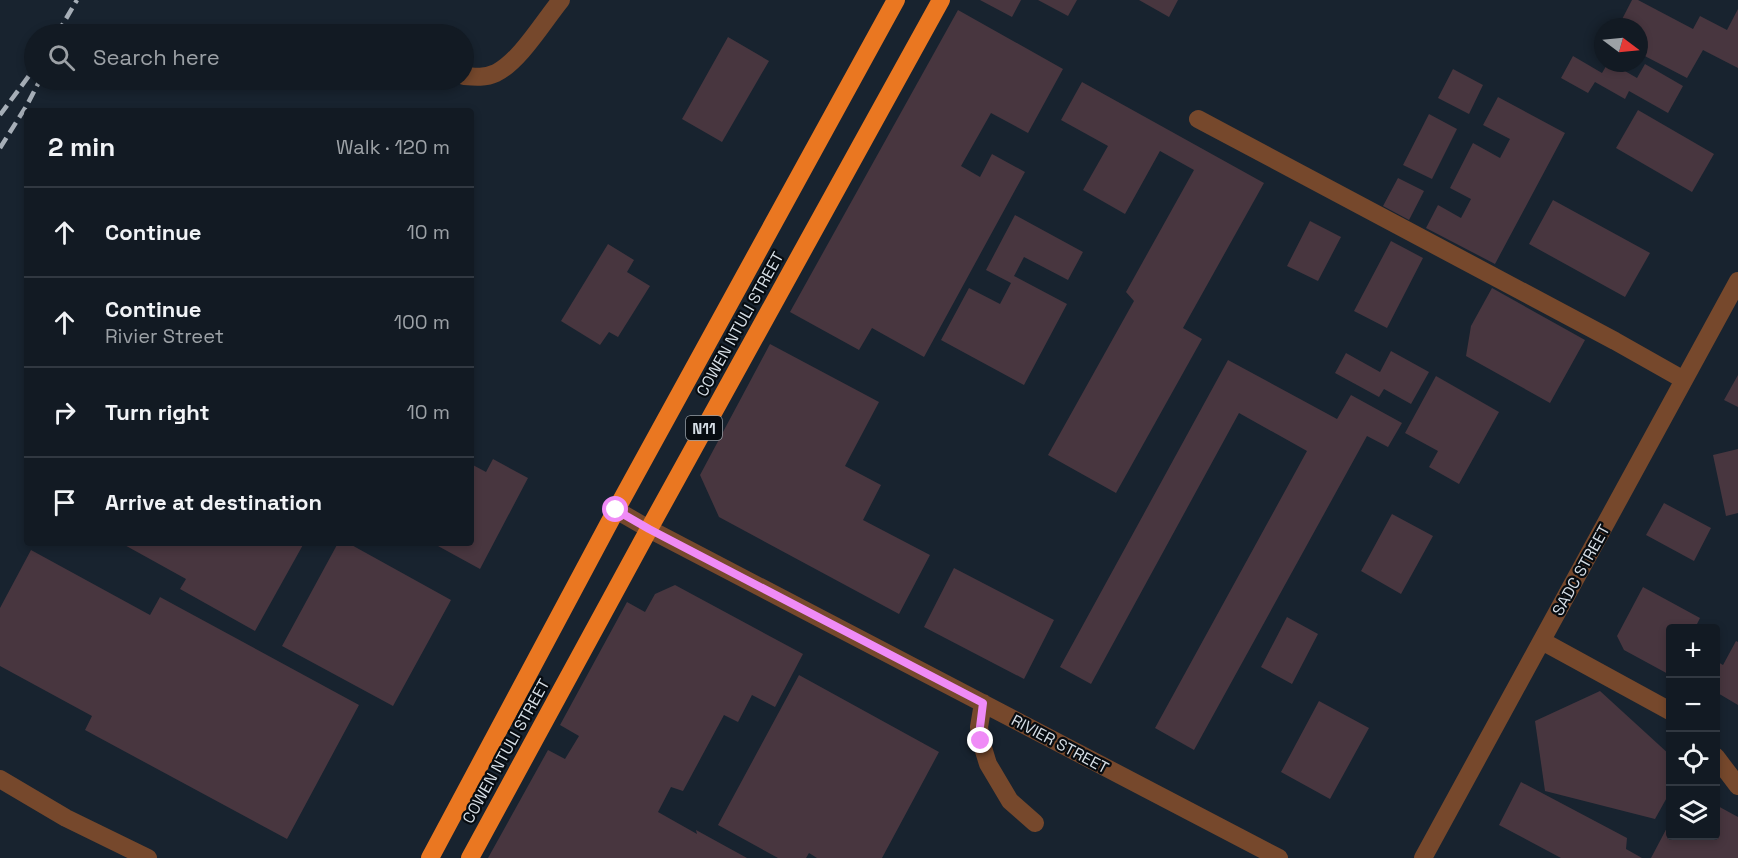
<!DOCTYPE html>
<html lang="en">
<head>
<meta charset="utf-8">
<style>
  :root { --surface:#121a23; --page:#1b232b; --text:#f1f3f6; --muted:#9ca1a6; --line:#313841 }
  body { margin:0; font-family:"Space Grotesk",sans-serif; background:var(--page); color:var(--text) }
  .controls { position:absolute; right:18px; bottom:18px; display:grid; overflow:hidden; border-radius:6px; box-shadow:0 3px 9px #0003 }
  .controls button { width:54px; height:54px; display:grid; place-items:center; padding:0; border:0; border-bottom:2px solid var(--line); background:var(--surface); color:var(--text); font:30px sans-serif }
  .compass { position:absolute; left:1594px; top:18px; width:54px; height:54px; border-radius:50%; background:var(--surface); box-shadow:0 3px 9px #0003; rotate:106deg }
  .stop { position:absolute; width:18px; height:18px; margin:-14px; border:4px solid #ef8bf6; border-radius:50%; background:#fff }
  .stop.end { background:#ef8bf6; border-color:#fff; box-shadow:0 2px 6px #0008 }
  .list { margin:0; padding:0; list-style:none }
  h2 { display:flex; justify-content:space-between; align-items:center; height:78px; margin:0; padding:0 24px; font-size:26px }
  h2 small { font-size:20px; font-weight:400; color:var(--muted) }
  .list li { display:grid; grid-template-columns:39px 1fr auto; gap:18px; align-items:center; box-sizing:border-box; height:90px; padding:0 24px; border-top:2px solid var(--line) }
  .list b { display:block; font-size:22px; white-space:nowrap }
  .list p { margin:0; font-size:20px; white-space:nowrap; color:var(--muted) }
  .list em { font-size:20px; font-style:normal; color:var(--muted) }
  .icon { flex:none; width:33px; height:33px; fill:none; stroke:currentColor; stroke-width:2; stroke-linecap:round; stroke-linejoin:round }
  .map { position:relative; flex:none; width:1738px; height:858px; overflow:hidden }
  .search { position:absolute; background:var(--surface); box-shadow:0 3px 9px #0003; left:24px; top:24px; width:450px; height:66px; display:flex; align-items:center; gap:15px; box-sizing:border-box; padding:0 21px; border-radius:33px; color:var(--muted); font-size:22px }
  .panel { position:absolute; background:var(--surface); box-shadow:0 3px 9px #0003; left:24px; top:108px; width:450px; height:438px; border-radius:6px }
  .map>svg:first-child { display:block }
  .building { fill:#48363f }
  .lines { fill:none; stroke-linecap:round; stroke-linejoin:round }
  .minor { stroke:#76482c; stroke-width:18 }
  .highway { stroke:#ea7721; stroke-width:18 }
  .rail { stroke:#a6aeb7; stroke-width:4.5; stroke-dasharray:12 6; stroke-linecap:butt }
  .route { stroke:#ef8bf6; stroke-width:8 }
  .labels { text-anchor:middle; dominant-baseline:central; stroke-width:4.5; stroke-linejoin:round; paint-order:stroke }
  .shield { fill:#070c11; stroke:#979ea5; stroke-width:1.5 }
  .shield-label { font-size:15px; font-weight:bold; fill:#d5dde5 }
  .street-label { font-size:16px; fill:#d5dde5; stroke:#070c11 }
</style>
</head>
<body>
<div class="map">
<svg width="1738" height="858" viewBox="0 0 1738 858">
  <rect width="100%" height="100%" fill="#18232f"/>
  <path class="building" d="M980 0H1021L1012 17Z
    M1038 0H1077L1068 16Z
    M1139 0H1178L1169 17Z
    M1632 0H1638L1693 29 1700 16 1727 30 1738 9V68L1703 50 1687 78 1639 53V27H1618Z
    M958 10 1063 69 1028 133 991 113 961 166 980 177 992 154 1025 172 924 357 872 328 859 350 790 312Z
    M728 37 769 61 722 142 682 119Z
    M1573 56 1602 73 1608 63H1611L1637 78 1645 64 1683 86 1668 113 1629 91 1625 99 1595 82 1588 93 1561 78Z
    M1453 69 1483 85 1469 114 1438 98Z
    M1082 82 1264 183 1183 328 1202 339 1116 493 1048 455 1134 301 1126 292 1194 170 1160 151 1125 214 1083 190 1108 146 1061 120Z
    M1498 97 1565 133 1495 264 1426 228 1438 205 1461 218 1471 199 1450 188 1473 143 1500 158 1510 139 1483 125Z
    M1638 110 1714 154 1692 192 1616 148Z
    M1429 114 1457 129 1432 179 1403 165Z
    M1398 178 1424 191 1409 220 1383 206Z
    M1553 200 1650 253 1625 297 1529 244Z
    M1015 215 1083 252 1068 280 1024 257 1014 276 1067 304 1024 385 941 340 969 288 1000 304 1011 283 986 270Z
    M1310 221 1341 237 1318 281 1287 266Z
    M1391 241 1423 258 1387 328 1354 311Z
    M608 244 634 260 627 272 650 286 618 337 609 332 600 345 561 321Z
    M1492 288 1585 340 1550 403 1466 356 1471 326Z
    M770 344 879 402 845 466 881 485 863 520 930 555 899 614 719 517 700 475Z
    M1391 351 1429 372 1411 404 1384 389 1379 397 1335 373 1346 353 1380 372Z
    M1228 360 1337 419 1351 395 1402 423 1388 447 1367 436 1194 750 1155 728 1307 451 1239 413 1091 684 1060 667Z
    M1738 375V407L1724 400Z
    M1436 376 1499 412 1459 484 1429 467 1438 451 1405 433Z
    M1738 449V513L1726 516 1713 455Z
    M493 459 528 478 480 569 438 546 440 543H471V464L486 472Z
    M1664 503 1711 528 1694 561 1646 535Z
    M1392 514 1433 536 1401 594 1361 571Z
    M121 543H304L255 631 180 589 186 579Z
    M338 543H348L451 600 393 706 282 646Z
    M31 550 150 615 160 597 359 705 287 839 85 730 92 716 0 666V608Z
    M954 568 1054 620 1024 679 924 627Z
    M675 585 803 654 775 707 752 695 738 722 724 715 683 791 671 787 658 812 697 834 696 830 747 858H488L548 750 565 759 579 736 560 725 627 602 645 612 655 594Z
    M1643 587 1700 618 1695 628H1670V675L1624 650 1617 636Z
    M1287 617 1318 634 1292 684 1261 667Z
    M1736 641 1738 642V705L1716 692V661L1723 665Z
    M799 675 939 752 882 858H817L809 853 806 858H778L718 825Z
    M1600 691 1670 755V792L1655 819 1545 791 1535 721Z
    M1319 701 1369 728 1330 799 1281 772Z
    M1521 782 1627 838 1626 849 1642 858H1561L1499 825Z
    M1716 805 1738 817V858H1651L1670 822V836H1716Z"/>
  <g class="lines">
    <path class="minor" d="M464 76C475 77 485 78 496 73 520 61 543 22 561 0
      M1198 119 1615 341 1684 380
      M616 510 649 529 1279 858
      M1542 641 1670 711
      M983 703 979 727 981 741 988 764 1010 801 1035 823
      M1716 757 1738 786
      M0 779 66 818 148 858
      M1423 858 1738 281"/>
    <path class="highway" d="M430 858 616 510 896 0
      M470 858 649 529 941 0"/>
    <path class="rail" d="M57 34 77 0
      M0 115 34 69
      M0 148 27 105 40 80"/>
  </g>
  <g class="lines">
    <path class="route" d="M616 510 649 529 983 703 980 727 981 741"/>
  </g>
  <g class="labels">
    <rect class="shield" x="686" y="416" width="36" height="24" rx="4.5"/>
    <g class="shield-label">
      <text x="704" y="428">N11</text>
    </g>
    <g class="street-label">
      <text transform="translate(740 324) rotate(-61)">COWEN NTULI STREET</text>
      <text transform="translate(1581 570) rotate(-61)">SADC STREET</text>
      <text transform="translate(1060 744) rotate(28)">RIVIER STREET</text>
      <text transform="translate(506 751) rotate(-61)">COWEN NTULI STREET</text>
    </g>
  </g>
</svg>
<div class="controls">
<button>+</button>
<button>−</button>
<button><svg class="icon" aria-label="locate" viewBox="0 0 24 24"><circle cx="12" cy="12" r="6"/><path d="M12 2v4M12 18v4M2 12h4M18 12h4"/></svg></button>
<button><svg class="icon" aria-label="layers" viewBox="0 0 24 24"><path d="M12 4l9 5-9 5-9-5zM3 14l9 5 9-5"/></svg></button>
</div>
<svg class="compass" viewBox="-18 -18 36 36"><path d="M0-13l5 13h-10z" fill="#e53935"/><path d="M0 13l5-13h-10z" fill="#9ca1a6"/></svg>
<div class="stop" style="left:616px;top:510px"></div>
<div class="stop end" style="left:981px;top:741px"></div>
<div class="search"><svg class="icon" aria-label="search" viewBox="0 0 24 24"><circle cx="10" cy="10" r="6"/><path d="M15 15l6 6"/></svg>Search here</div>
<section class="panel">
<h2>2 min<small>Walk · 120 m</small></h2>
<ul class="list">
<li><svg class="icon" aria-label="ahead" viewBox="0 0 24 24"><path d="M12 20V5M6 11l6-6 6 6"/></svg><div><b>Continue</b></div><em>10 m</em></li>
<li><svg class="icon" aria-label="ahead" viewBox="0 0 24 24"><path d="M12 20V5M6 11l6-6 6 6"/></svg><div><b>Continue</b><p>Rivier Street</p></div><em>100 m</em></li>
<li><svg class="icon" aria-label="right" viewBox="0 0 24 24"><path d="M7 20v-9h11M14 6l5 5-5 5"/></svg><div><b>Turn right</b></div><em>10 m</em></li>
<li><svg class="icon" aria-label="arrive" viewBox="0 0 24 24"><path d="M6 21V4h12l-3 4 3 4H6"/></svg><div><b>Arrive at destination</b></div></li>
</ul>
</section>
</div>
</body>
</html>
